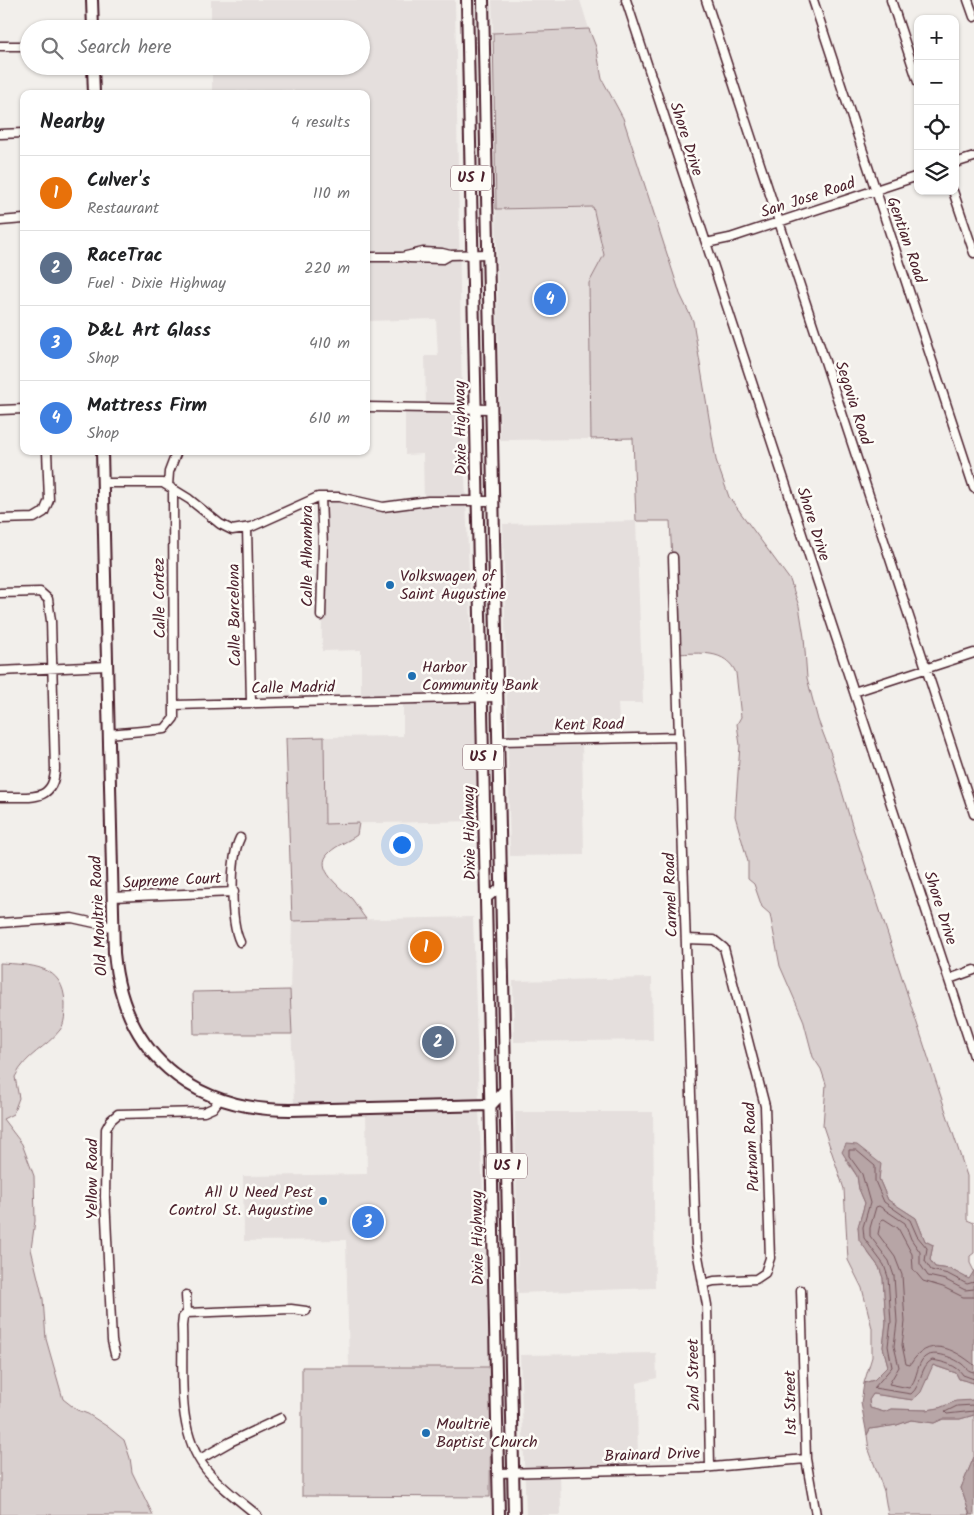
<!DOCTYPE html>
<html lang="en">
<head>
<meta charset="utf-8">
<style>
  :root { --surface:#fff; --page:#f2f2f2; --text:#202124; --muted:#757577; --line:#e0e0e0; --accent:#0f766e }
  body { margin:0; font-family:Kalam,sans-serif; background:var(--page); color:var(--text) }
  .controls { position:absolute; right:15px; top:15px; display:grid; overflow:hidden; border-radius:10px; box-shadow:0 1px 4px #0004 }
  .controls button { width:45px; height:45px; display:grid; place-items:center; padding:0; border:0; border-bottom:1px solid var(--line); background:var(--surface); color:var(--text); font:25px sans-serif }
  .you { position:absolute; left:401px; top:844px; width:18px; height:18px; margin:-12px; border:4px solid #fff; border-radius:50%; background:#1a73e8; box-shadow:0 0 0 8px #1a73e833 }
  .badge { display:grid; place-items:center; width:32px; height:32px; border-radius:50%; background:var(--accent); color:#fff; font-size:16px; font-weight:700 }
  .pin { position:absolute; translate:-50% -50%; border:2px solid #fff; box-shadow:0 1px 5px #0006 }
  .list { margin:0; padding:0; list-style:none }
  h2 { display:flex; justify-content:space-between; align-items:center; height:65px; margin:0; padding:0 20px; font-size:21px }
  h2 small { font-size:16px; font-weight:400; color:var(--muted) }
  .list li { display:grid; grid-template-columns:32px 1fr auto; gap:15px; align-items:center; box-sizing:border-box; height:75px; padding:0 20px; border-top:1px solid var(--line) }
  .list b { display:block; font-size:19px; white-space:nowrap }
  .list p { margin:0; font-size:16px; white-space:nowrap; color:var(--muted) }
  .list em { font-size:16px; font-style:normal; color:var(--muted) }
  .icon { flex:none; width:28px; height:28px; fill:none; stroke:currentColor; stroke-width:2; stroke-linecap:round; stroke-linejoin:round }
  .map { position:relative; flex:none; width:974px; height:1515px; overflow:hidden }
  .search { position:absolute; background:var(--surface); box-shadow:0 1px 4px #0004; left:20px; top:20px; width:350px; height:55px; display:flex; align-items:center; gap:12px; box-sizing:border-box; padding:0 18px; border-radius:28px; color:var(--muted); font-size:19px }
  .panel { position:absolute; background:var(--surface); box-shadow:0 1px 4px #0004; left:20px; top:90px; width:350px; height:365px; border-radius:10px }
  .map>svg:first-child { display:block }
  .built { fill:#e5dfdd }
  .green { fill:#d9d0cf; stroke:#92787d }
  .water { fill:#b7a5a6; stroke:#8b6f75 }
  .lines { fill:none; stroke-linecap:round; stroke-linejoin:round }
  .shore { stroke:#76555c; stroke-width:1 }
  .minor-casing { stroke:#4a1f2b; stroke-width:11 }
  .major-casing { stroke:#4a1f2b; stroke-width:14 }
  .minor { stroke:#fdfcf7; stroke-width:8 }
  .major { stroke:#fdfcf7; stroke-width:10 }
  .poi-dot { fill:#1f6fb2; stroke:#fdfcf7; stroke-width:2 }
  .labels { text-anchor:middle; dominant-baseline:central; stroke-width:5; stroke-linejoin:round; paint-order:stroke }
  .shield { fill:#fdfcf7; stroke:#806168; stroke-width:1 }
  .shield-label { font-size:15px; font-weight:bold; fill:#4a1f2b }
  .street-label { font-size:16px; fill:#4a1f2b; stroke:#fdfcf7 }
  .poi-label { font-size:16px; fill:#4a1f2b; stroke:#fdfcf7; text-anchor:start }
</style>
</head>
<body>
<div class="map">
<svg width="974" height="1515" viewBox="0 0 974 1515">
  <rect width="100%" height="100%" fill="#f2efeb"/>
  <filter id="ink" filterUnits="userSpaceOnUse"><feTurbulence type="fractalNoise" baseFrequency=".02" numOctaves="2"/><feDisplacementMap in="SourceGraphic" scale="10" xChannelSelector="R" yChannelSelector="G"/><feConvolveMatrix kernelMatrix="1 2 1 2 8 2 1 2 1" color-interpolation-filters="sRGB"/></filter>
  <g filter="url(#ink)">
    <path class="built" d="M211 0H455L462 401 479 821 325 824 324 737 403 736V699L361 698V650L322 651 321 499H351L384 508 424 502 423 454 405 455V407L426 406 425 356H438L436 319 366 321V94H296L293 90 212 92V66H361V29H211Z
      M492 0H580L589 29 493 33Z
      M593 207 604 255 589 283 591 439 500 440 496 209Z
      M636 521 643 703H618L620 739H582L584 855 510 856 503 524Z
      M473 917 479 1102 294 1106 290 990 292 921Z
      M652 978 653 1040 514 1042 513 981Z
      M479 1109 491 1367H349L346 1240 244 1241 243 1176 367 1174 366 1112Z
      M515 1112H653L655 1288 518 1293Z
      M656 1353 657 1378 637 1383 638 1470 560 1471 561 1515H526L520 1355Z"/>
    <path class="green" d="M589 29 596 47 602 79 623 118 680 294 693 321 716 460 729 497 790 580 799 606 804 637 807 678 818 720 831 754 851 822 967 1176V1220L974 1223V1253L970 1256V1263L974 1271 970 1280 950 1269 935 1267 930 1260 933 1245 925 1241 916 1218 888 1200 879 1179 880 1164 845 1159 857 1176 859 1189 865 1203 858 1227 869 1254 879 1267 883 1278 886 1323 883 1347 888 1366 874 1380 864 1383 872 1357V1328L862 1288 848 1260 844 1189 823 1126 826 1084 821 1069 813 1057 803 1019 780 966 770 914 762 907 754 884 748 879V862L735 816 740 745 737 724 741 717 736 673C726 649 699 653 677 654L670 521H636L633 438 591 439 589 283 604 255 593 207 496 209 493 33Z
      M324 737 325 824 359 823 357 835C349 841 337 845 330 852 311 868 343 889 352 899 357 905 361 913 366 919L292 921 286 738Z
      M0 963C31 965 64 964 65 1004 65 1012 65 1024 60 1030 46 1048 26 1054 15 1077L19 1098 13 1114 3 1119 22 1144 34 1176 35 1221 31 1249 43 1299 46 1339 63 1399 77 1410 88 1414 108 1427 124 1440 130 1458 132 1472 153 1515H0Z
      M290 990 292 1034H194L193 992Z
      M932 1365 956 1373 959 1379 974 1383V1400L956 1402 939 1408 927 1410 891 1409 884 1412 870 1408 869 1400 873 1394 913 1400 927 1379 928 1371Z
      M302 1367H491L490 1497 302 1496Z
      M974 1415V1457L961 1488 970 1515H888L884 1491 869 1450 867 1435 870 1429 897 1425 911 1420 934 1423 943 1419H960Z"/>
    <path class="water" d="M846 1144 857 1145 881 1164 879 1179 888 1200 916 1218 925 1241 933 1245 930 1260 935 1267 950 1269 969 1279 974 1271V1383L959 1379 956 1373 933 1365 921 1392 913 1400 873 1394 869 1400 870 1408 884 1412 891 1409 927 1410 939 1408 956 1401 974 1400V1415L960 1419H943L934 1423 911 1420 897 1425 870 1429 867 1435 861 1403 864 1383 874 1380 888 1366 883 1347 886 1322 883 1278 879 1267 859 1240 858 1227 865 1203 859 1189 857 1176 842 1152Z
      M974 1457V1515H970L961 1488Z"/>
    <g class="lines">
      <path class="shore" d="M974 1282 967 1284 948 1274 931 1270 925 1261 927 1248 917 1236 910 1220 884 1202 875 1181V1166L856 1150H849V1156L862 1174 870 1203 863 1227 864 1238 884 1265 888 1277 891 1322 888 1346 892 1367 874 1388 911 1394C922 1385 920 1366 932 1360 944 1362 957 1365 963 1375L974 1379
        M974 1289 965 1290 946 1280 928 1276 920 1264V1252L911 1239 905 1223 879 1206 876 1207 870 1228V1236L889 1261 894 1276 897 1322 894 1346 899 1367 889 1384 909 1388C917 1380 916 1369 922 1360 931 1348 952 1357 962 1364 967 1368 967 1371 974 1372
        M974 1297H963L943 1287 923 1281 913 1269 912 1254 898 1228 884 1219 881 1220 878 1234 895 1257 902 1275 905 1322 902 1345 906 1364 910 1365C928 1335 953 1348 974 1365
        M974 1405 957 1406 945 1412 947 1414 974 1411"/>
      <defs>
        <path id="minor" d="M626 0 974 1056
          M706 0 974 814
          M813 0 974 488
          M891 0 918 82
          M968 0 974 17
          M0 46H29
          M0 134 24 133
          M955 163 974 157
          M953 191 974 253
          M0 221 24 219
          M706 243 730 238 918 176
          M366 257H402L423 252 442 253 450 255 488 254
          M409 258 443 259 450 255
          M366 407 491 409
          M0 410 24 409
          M103 483H163L189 499 220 524 232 530 251 527 318 497H339L383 507 428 501H493
          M168 486 169 472 177 451
          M0 519 34 518 44 512 49 500 47 451
          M247 528 251 702
          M673 557 696 1245 707 1305 710 1467
          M0 593 40 592 48 599 51 621 55 769C54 804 27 796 0 797
          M321 616 323 547 321 497
          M0 671 107 666
          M854 692 974 653
          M175 705 497 697
          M108 734 165 729 174 718 173 490
          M498 741 680 737
          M112 897 234 892
          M486 899 501 887
          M0 923 72 918 113 927
          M686 939 714 940 724 948 765 1106 770 1258 765 1273 756 1279 714 1281 703 1284
          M240 942C230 922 230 858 240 838
          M949 979 974 970
          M801 1290 806 1459 816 1515
          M186 1295 187 1313 183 1317 182 1326C184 1372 175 1429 205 1468 219 1486 239 1500 257 1515
          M187 1313 291 1309 306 1311
          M115 1354 112 1341 105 1197 106 1129 111 1120 118 1114 204 1112 213 1108 219 1100
          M200 1459 230 1442 281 1418
          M498 1473 701 1468 806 1459"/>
        <path id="major" d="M92 0 93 29
          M467 0 499 1515
          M483 0 514 1515
          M93 66 94 94
          M102 451 114 953C123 1053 191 1110 290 1110L491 1105 505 1090"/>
      </defs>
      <use href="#minor" class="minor-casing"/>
      <use href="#major" class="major-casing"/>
      <use href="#minor" class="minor"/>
      <use href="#major" class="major"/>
    </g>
  </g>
  <g class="poi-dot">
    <circle cx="390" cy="585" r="5"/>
    <circle cx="412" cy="676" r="5"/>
    <circle cx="323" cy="1201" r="5"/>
    <circle cx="426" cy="1433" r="5"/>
  </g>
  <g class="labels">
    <g class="shield">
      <rect x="451" y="165.5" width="40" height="25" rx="4"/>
      <rect x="463" y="744.5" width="40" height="25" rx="4"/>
      <rect x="487" y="1153.5" width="40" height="25" rx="4"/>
    </g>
    <g class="shield-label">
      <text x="471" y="178">US 1</text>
      <text x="483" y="757">US 1</text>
      <text x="507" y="1166">US 1</text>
    </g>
    <g class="street-label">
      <text transform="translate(686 139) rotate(72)">Shore Drive</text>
      <text transform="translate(808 198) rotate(-18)">San Jose Road</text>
      <text transform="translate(906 240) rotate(71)">Gentian Road</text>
      <text transform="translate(853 403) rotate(72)">Segovia Road</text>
      <text transform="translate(461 428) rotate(-91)">Dixie Highway</text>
      <text transform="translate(813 524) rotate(72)">Shore Drive</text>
      <text transform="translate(307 556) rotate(-90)">Calle Alhambra</text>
      <text transform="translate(160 598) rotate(-91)">Calle Cortez</text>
      <text transform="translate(235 615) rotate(-91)">Calle Barcelona</text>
      <text transform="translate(293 688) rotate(-1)">Calle Madrid</text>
      <text transform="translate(589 725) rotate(-1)">Kent Road</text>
      <text transform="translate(470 833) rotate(-91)">Dixie Highway</text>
      <text transform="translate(172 881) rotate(-3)">Supreme Court</text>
      <text transform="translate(671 895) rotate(-92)">Carmel Road</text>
      <text transform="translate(940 908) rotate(72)">Shore Drive</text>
      <text transform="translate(99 916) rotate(-93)">Old Moultrie Road</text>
      <text transform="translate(752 1147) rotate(-93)">Putnam Road</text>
      <text transform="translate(92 1179) rotate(-90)">Yellow Road</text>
      <text transform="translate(478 1238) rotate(-91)">Dixie Highway</text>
      <text transform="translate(694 1375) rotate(-91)">2nd Street</text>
      <text transform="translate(791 1403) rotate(-91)">1st Street</text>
      <text transform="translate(652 1455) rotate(-2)">Brainard Drive</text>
    </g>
    <g class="poi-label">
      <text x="400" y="576">Volkswagen of<tspan x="400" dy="18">Saint Augustine</tspan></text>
      <text x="422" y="667">Harbor<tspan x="422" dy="18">Community Bank</tspan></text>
      <text x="313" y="1192" text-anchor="end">All U Need Pest<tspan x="313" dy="18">Control St. Augustine</tspan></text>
      <text x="436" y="1424">Moultrie<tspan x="436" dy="18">Baptist Church</tspan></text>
    </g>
  </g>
</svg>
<div class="controls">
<button>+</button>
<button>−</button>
<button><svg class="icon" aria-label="locate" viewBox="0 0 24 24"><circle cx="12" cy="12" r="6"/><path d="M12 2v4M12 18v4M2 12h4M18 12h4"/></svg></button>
<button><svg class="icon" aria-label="layers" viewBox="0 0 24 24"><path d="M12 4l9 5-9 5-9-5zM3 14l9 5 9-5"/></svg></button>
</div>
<div class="you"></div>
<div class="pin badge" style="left:426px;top:947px;background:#e8710a">1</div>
<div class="pin badge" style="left:438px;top:1042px;background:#5c6f8a">2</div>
<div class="pin badge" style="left:368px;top:1222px;background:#3f7fe0">3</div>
<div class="pin badge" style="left:550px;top:299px;background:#3f7fe0">4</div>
<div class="search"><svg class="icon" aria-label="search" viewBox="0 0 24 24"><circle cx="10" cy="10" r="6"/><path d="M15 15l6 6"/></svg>Search here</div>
<section class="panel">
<h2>Nearby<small>4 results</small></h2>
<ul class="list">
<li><span class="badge" style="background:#e8710a">1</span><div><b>Culver's</b><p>Restaurant</p></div><em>110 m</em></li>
<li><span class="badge" style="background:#5c6f8a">2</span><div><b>RaceTrac</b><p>Fuel · Dixie Highway</p></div><em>220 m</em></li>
<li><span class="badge" style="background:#3f7fe0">3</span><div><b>D&amp;L Art Glass</b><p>Shop</p></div><em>410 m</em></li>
<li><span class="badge" style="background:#3f7fe0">4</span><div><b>Mattress Firm</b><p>Shop</p></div><em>610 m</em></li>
</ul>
</section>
</div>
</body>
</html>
